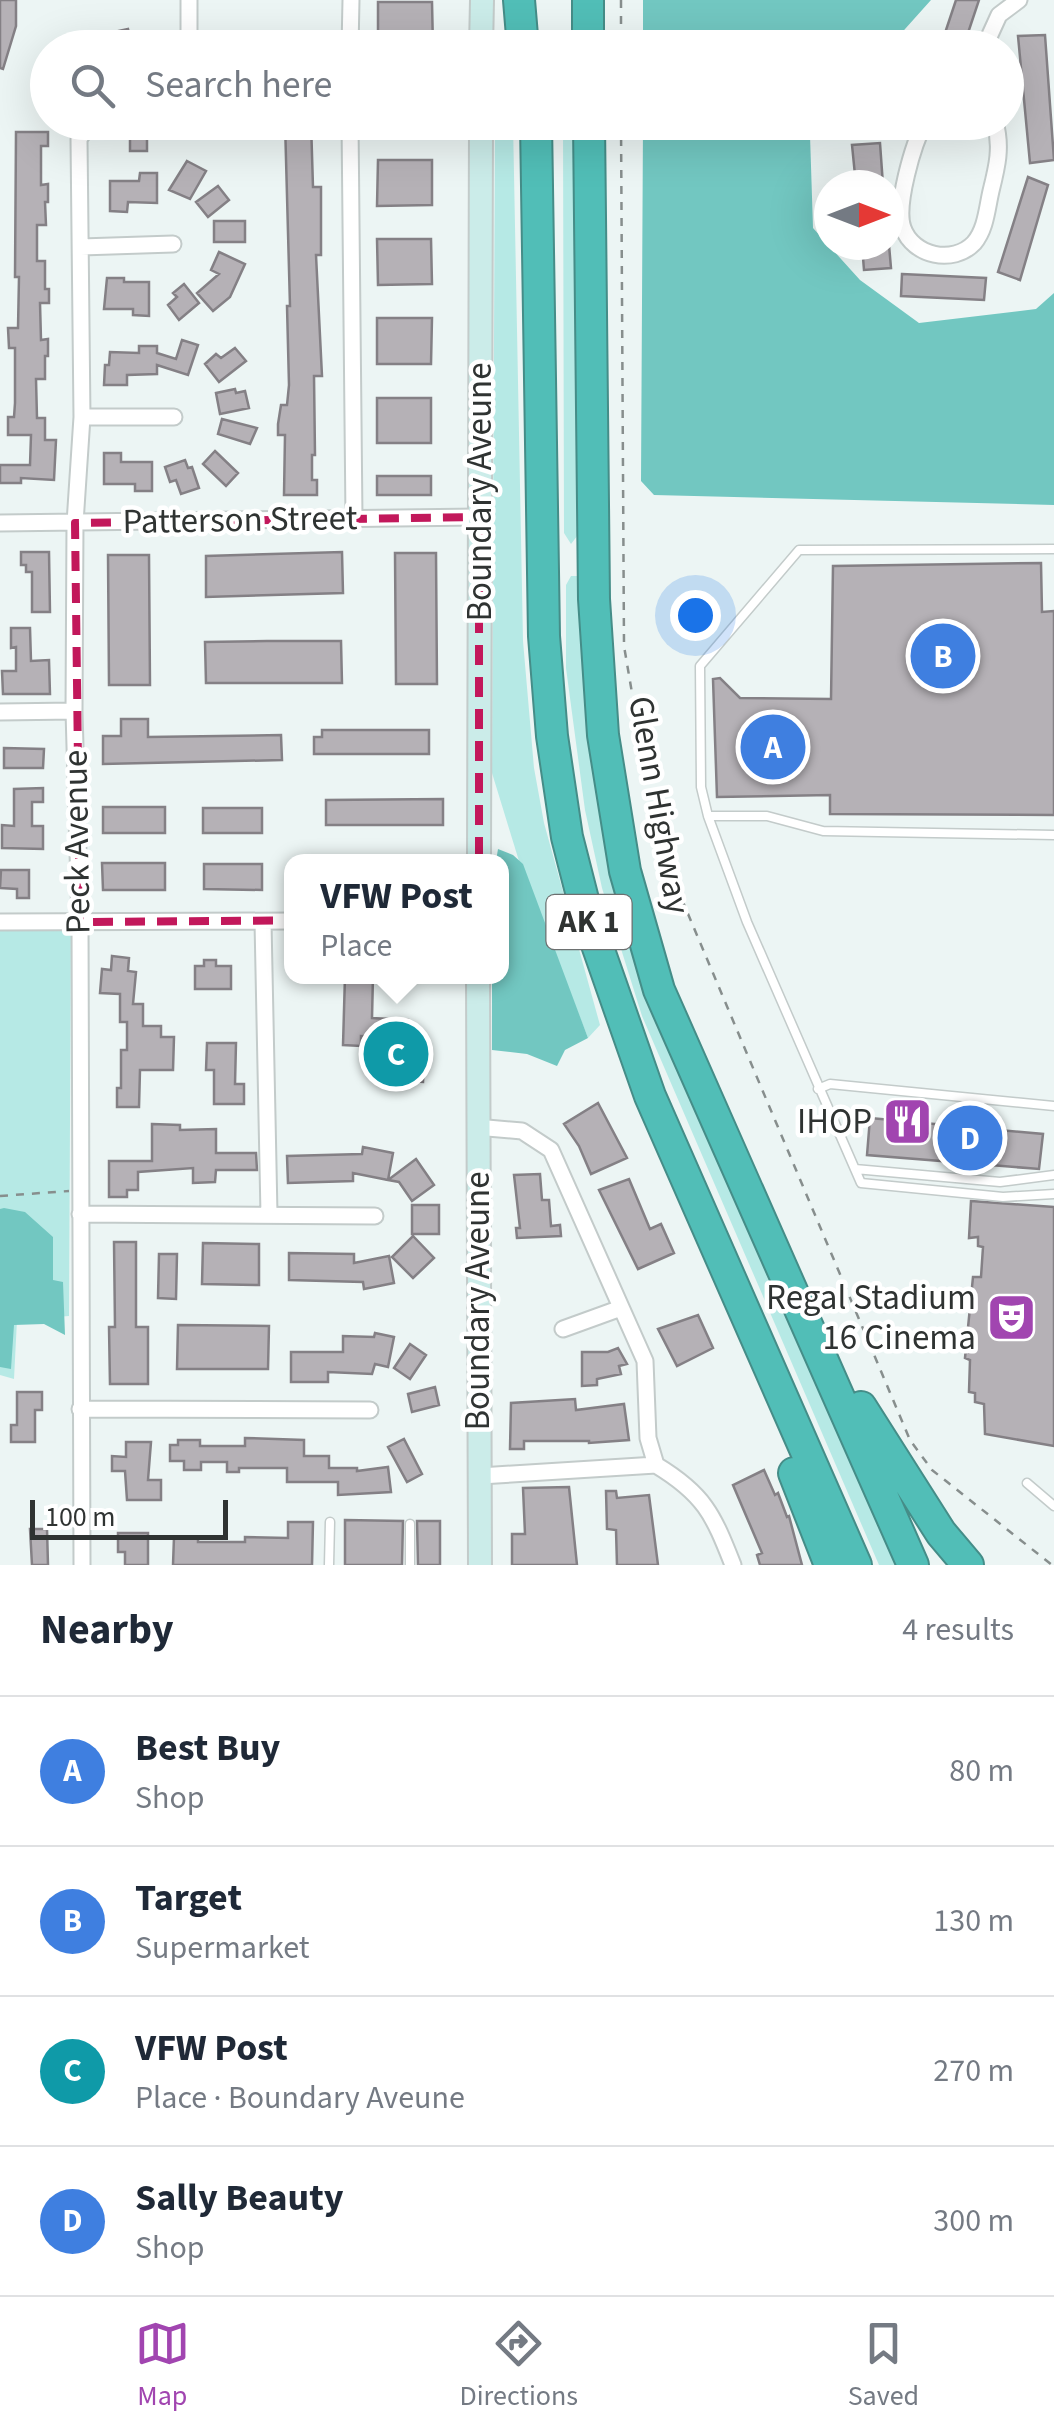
<!DOCTYPE html>
<html lang="en">
<head>
<meta charset="utf-8">
<style>
  :root { --surface:#fff; --page:#f2f2f3; --text:#1f2937; --muted:#747a83; --line:#e0e1e3; --accent:#a145b0 }
  body { margin:0; font-family:"Source Sans 3",sans-serif; background:var(--page); color:var(--text) }
  .compass { position:absolute; left:814px; top:170px; width:90px; height:90px; border-radius:50%; background:var(--surface); box-shadow:0 10px 40px #0002; rotate:90deg }
  .scale { position:absolute; left:30px; bottom:25px; width:198px; box-sizing:border-box; padding-left:10px; border:5px solid #2f3332; border-top:0; font-size:28px; line-height:35px; white-space:nowrap; color:#2f3332; -webkit-text-stroke:8px #fff; paint-order:stroke }
  .you { position:absolute; left:695px; top:615px; width:35px; height:35px; margin:-25px; border:8px solid #fff; border-radius:50%; background:#1a73e8; box-shadow:0 0 0 15px #1a73e833 }
  .badge { display:grid; place-items:center; width:65px; height:65px; border-radius:50%; background:var(--accent); color:#fff; font-size:32px; font-weight:700 }
  .pin { position:absolute; translate:-50% -50%; border:5px solid #fff; box-shadow:0 2px 10px #0006 }
  .popup { position:absolute; left:284px; top:854px; width:225px; height:130px; box-sizing:border-box; display:grid; place-content:center; border-radius:20px; background:var(--surface); filter:drop-shadow(0 2px 8px #0005); font-size:32px; white-space:nowrap; color:var(--muted) }
  .popup b { font-size:38px; color:var(--text) }
  .popup::after { content:''; position:absolute; left:50%; top:100%; margin-left:-20px; border:20px solid transparent; border-top-color:var(--surface) }
  .list { margin:0; padding:0; list-style:none }
  h2 { display:flex; justify-content:space-between; align-items:center; height:130px; margin:0; padding:0 40px; font-size:42px }
  h2 small { font-size:32px; font-weight:400; color:var(--muted) }
  .list li { display:grid; grid-template-columns:65px 1fr auto; gap:30px; align-items:center; box-sizing:border-box; height:150px; padding:0 40px; border-top:2px solid var(--line) }
  .list b { display:block; font-size:38px; white-space:nowrap }
  .list p { margin:0; font-size:32px; white-space:nowrap; color:var(--muted) }
  .list em { font-size:32px; font-style:normal; color:var(--muted) }
  .icon { flex:none; width:55px; height:55px; fill:none; stroke:currentColor; stroke-width:2; stroke-linecap:round; stroke-linejoin:round }
  .map { position:relative; flex:none; width:1054px; height:1565px; overflow:hidden }
  .search { position:absolute; background:var(--surface); box-shadow:0 10px 40px #0002; left:30px; right:30px; top:30px; height:110px; display:flex; align-items:center; gap:25px; box-sizing:border-box; padding:0 35px; border-radius:55px; color:var(--muted); font-size:38px }
  .sheet { height:730px; background:var(--surface) }
  nav { display:flex; justify-content:space-around; align-items:center; box-sizing:border-box; height:140px; border-top:2px solid var(--line); background:var(--surface); font-size:28px; color:var(--muted) }
  nav a { display:grid; justify-items:center; gap:5px }
  nav .on { color:var(--accent) }
  .map>svg:first-child { display:block }
  .green { fill:#b6e9e5 }
  .forest { fill:#72c7c1 }
  .building { fill:#b5b1b6; stroke:#848085; stroke-width:2.5 }
  .lines { fill:none; stroke-linecap:round; stroke-linejoin:round }
  .lane-casing { stroke:#c3cbca; stroke-width:11 }
  .street-casing { stroke:#c3cbca; stroke-width:19 }
  .secondary-casing { stroke:#c3cbca; stroke-width:26 }
  .highway-casing { stroke:#458d88; stroke-width:34 }
  .path { stroke:#878e8d; stroke-width:2.5; stroke-dasharray:8 8; stroke-linecap:butt }
  .lane { stroke:#fff; stroke-width:8 }
  .street { stroke:#fff; stroke-width:15 }
  .secondary { stroke:#cbece9; stroke-width:22 }
  .highway { stroke:#51beb7; stroke-width:30 }
  .marked { fill:none; stroke:#c2185b; stroke-width:8; stroke-dasharray:20 12; stroke-linejoin:round }
  .labels { text-anchor:middle; dominant-baseline:central; stroke-width:9; stroke-linejoin:round; paint-order:stroke }
  .shield { fill:#fff; stroke:#6d7070; stroke-width:2.5 }
  .shield-label { font-size:32px; font-weight:bold; fill:#2f3332 }
  .street-label { font-size:35px; fill:#2f3332; stroke:#fff }
  .poi-label { font-size:35px; fill:#2f3332; stroke:#fff; text-anchor:end }
</style>
</head>
<body>
<div class="map">
<svg width="1054" height="1565" viewBox="0 0 1054 1565">
  <rect width="100%" height="100%" fill="#ecf5f4"/>
  <path class="green" d="M513 122 523 641 534 768 544 823 600 1025 588 1038 519 861 492 773 495 123Z
    M563 123H576L581 531 571 544 564 533Z
    M571 576H577L582 585 659 1014 901 1565H879L642 1016 602 888 585 810 566 668V585Z
    M0 928H71L69 1316 17 1320 14 1379 0 1375Z"/>
  <path class="forest" d="M643 0H931L888 48 643 47Z
    M643 123H821L810 135 813 228 860 280 919 323 1036 309 1054 293V505L654 495 641 481Z
    M498 849 513 855 523 864 588 1038 565 1050 557 1066 527 1054 492 1050V977L501 976V862L496 861Z
    M4 1208 25 1212 53 1237V1280L63 1282 65 1335 44 1324 14 1325 11 1369 0 1367V1209Z"/>
  <path class="building" d="M0 0H16V26L3 69 0 68Z
    M956 0H979L963 48H940Z
    M378 2H432L433 47H378Z
    M128 29 133 48H72V41Z
    M275 35H331V48H275Z
    M1045 35 1054 160 1030 163 1018 36Z
    M130 122H255V136L147 138V151H130Z
    M285 122H311L313 187H321V255H316L322 376H314L315 455H312V480H317V495H284L285 435H278V424L281 405H287L289 385 287 306H290Z
    M16 132H48V146H41V185L48 184V202H45L46 225H37V261H45V289H49V303H40L41 340 48 339V356H45V379H36L37 418H45V440H56L54 480 21 478V483H0V465H30L31 435H8V417H14L15 403V348H9L8 328H18L19 277H15Z
    M880 143 883 185H856L852 145Z
    M378 160H432V205L377 206Z
    M187 161 206 171 190 199 169 190Z
    M140 173H157V203L128 202 127 212 110 211V181H139Z
    M1028 177 1048 185 1020 280 998 272Z
    M218 186 229 200 208 217 196 202Z
    M214 221H245V242H214Z
    M377 239H431L432 284 378 285Z
    M862 245H889L891 268 864 270Z
    M219 252 245 264 230 297 213 311 197 293 219 274 211 270Z
    M902 274 986 278 984 300 901 296Z
    M107 278H124V282H149V316L133 315V309H104Z
    M184 284 199 303 179 320 168 305 177 297 173 293Z
    M377 318H432L431 364H377Z
    M182 340 198 345 188 375 157 365V374L127 375V385H104L105 365H109L110 352 139 353V346H157V353L176 359Z
    M235 348 246 361 219 382 205 364 216 354 221 358Z
    M235 389 236 393 245 391 249 408 220 414 216 393Z
    M377 398H431V443H377Z
    M222 419 257 428 250 444 218 434Z
    M215 451 238 473 226 486 203 464Z
    M104 453H121V462H152V491H135V484H104Z
    M185 460 188 468 192 467 199 488 181 494 176 480 170 482 165 467Z
    M377 476H431V495H377Z
    M21 552H49L50 612H32V572H26V565H21Z
    M342 552 343 593 206 597V556Z
    M395 553H436L437 684H396Z
    M108 555H149L150 685H109Z
    M1041 563 1042 612 1054 611V815L830 814V795L717 797 713 679 720 678 740 698 831 699 833 566Z
    M11 628H30L31 661 49 660 50 694H3L2 671H16V647L11 648Z
    M267 641H341L342 683H206L205 642Z
    M121 719H148V737L281 735 282 760 103 764V736H121Z
    M322 730H429V754H314V737H322Z
    M4 748 44 749 43 768H4Z
    M43 788V802H32V826H43V849L2 848V825L14 826V789Z
    M443 799V825H326V800Z
    M103 807H165V833H103Z
    M203 808H262V833H203Z
    M102 863H165V890H103Z
    M204 864H262V890L204 889Z
    M1 870H29V898H17V889L0 888Z
    M112 956 129 958 128 971 136 972 133 1004H143V1026H161V1037H174L173 1070H140L139 1107H117V1088H121V1050H127V1022H120V994L100 993 102 969 111 970Z
    M204 960H216V966H231V989H195V966H204Z
    M345 976H373L372 1018 408 1020 407 1050H412L411 1058H424L423 1082 379 1079 382 1037 361 1036V1046L343 1045Z
    M207 1043H236L235 1084H244V1104H214V1070H206Z
    M598 1103 627 1158 591 1174 579 1146 564 1124Z
    M870 1118 1043 1134 1039 1169 867 1155Z
    M152 1124 180 1125V1130L216 1129V1153H256L257 1170H216L215 1182 193 1183V1168L138 1172V1190H127V1197H109V1161H152Z
    M363 1147 393 1153 388 1180 353 1173V1181L288 1183 287 1156 362 1154Z
    M416 1159 434 1185 412 1201 399 1182 388 1180Z
    M540 1174 542 1200H549L551 1226 560 1225 561 1236 517 1238 516 1228H520L514 1175Z
    M629 1179 650 1229 661 1224 674 1253 638 1269 599 1190Z
    M971 1201 1054 1207V1446L985 1434 984 1404 975 1402V1393L969 1392 970 1360 965 1358 973 1277H981L983 1247 978 1246V1237L969 1238Z
    M412 1205H439V1234H412Z
    M413 1236 434 1258 413 1278 392 1257Z
    M114 1242H136V1327H148V1384H110L109 1327H115Z
    M203 1243 259 1244V1285L202 1284Z
    M289 1253 354 1254V1263L389 1256 394 1283 364 1289 363 1282 289 1280Z
    M159 1254H177L176 1299 158 1298Z
    M698 1315 713 1348 677 1366 658 1329Z
    M178 1325 269 1326 268 1369H177Z
    M375 1333 394 1337 388 1367 375 1364 372 1374 328 1372V1382H291V1352H343V1336L374 1337Z
    M410 1344 426 1355 410 1379 394 1368Z
    M618 1348 627 1364 619 1366 621 1374 597 1379V1385L582 1386V1352H608Z
    M435 1387 439 1405 412 1412 408 1394Z
    M17 1392H42V1410H35V1442H11V1425H17Z
    M575 1399 576 1410 624 1404 629 1440 589 1443V1441H524V1449H510L511 1403Z
    M245 1438 304 1440V1456H329V1468H357V1471L388 1467 391 1492 338 1495V1482H287V1468H239V1472H227V1462H201V1470H184V1461H170V1445H178V1440H200V1446H245Z
    M404 1439 422 1474 407 1482 388 1447Z
    M126 1442H151L148 1480H161V1500H127L125 1471H112V1456L126 1457Z
    M764 1470 775 1495 778 1493 787 1517 789 1516 802 1565H760L757 1555 762 1553 733 1485Z
    M569 1487 577 1565H512V1534H525L523 1488Z
    M606 1491H616L617 1498 649 1495 658 1565H617L616 1530 607 1529Z
    M345 1520 403 1521 402 1565H345Z
    M417 1521H440V1565H418Z
    M288 1522H313L312 1565H173L174 1537 198 1538V1542H245V1537L288 1538Z
    M30 1529H47L48 1565H32Z
    M118 1533H148V1565H125V1552H118Z"/>
  <g class="lines">
    <defs>
      <path id="lane" d="M1054 549 799 550 700 666 701 787 708 816 747 922 861 1183 1003 1197 1054 1194
        M708 816H767L823 831 1054 835
        M818 1089 830 1084 1054 1106
        M855 1169 1000 1182 1054 1175
        M1027 1483 1054 1506
        M329 1565 330 1522
        M410 1565V1524"/>
      <path id="street" d="M189 0V48
        M350 48 351 0
        M984 48 999 15 1019 0
        M350 122 354 519
        M925 122C913 144 895 206 903 228 913 256 953 265 974 243 986 229 987 208 991 191 997 167 1002 147 995 122
        M81 247 173 244
        M82 417H174
        M0 523 479 517
        M0 712 74 711
        M0 922 291 921
        M263 922 269 1214
        M476 1127 522 1131 551 1150 645 1361 648 1438 656 1465C704 1494 713 1514 733 1565
        M80 1214 375 1216
        M563 1329 621 1308
        M80 1409 370 1410
        M480 1476 656 1465
        M82 1565 80 922 74 711 75 523 82 417 79 139 91 122"/>
      <path id="secondary" d="M481 48 482 0
        M479 862 481 122
        M478 976 480 1565"/>
      <path id="highway" d="M519 0 523 48
        M588 0V48
        M536 122 544 636 552 736 567 837 588 919 650 1096 856 1565
        M589 122 594 599 603 735 625 871 659 990 913 1565
        M861 1407 941 1533 968 1565
        M794 1473 830 1565"/>
    </defs>
    <use href="#lane" class="lane-casing"/>
    <use href="#street" class="street-casing"/>
    <use href="#secondary" class="secondary-casing"/>
    <use href="#highway" class="highway-casing"/>
    <path class="path" d="M621 0V48
      M621 122 624 646 647 781 672 876 910 1440 932 1470 1052 1565
      M0 1196 69 1191"/>
    <use href="#lane" class="lane"/>
    <use href="#street" class="street"/>
    <use href="#secondary" class="secondary"/>
    <use href="#highway" class="highway"/>
  </g>
  <path class="marked" d="M479 517V919L80 922 75 523Z"/>
  <defs>
    <symbol id="restaurant-square" viewBox="-11 -11 22 22"><rect x="-9" y="-9" width="18" height="18" rx="4" fill="#a145b0" stroke="#fff"/><path d="M-5-6h1v4h1v-4h1v4h1v-4h1v5L-1.5 .5V6h-2V.5L-5-1ZM5-6V6H3V1.5H1.5Q1.5-4 5-6Z" fill="#fff"/></symbol>
    <symbol id="theatre-square" viewBox="-11 -11 22 22"><rect x="-9" y="-9" width="18" height="18" rx="4" fill="#a145b0" stroke="#fff"/><path d="M-5-5.5Q0-4 5-5.5V0Q5 5 0 6Q-5 5-5 0ZM-3.3-2.5H-1v1.5H-3.3ZM1-2.5H3.3v1.5H1ZM-2.8 1Q0 5.5 2.8 1Z" fill="#fff"/></symbol>
  </defs>
  <g fill-rule="evenodd">
    <use href="#restaurant-square" x="880" y="1094" width="55" height="55"/>
    <use href="#theatre-square" x="984" y="1290" width="55" height="55"/>
  </g>
  <g class="labels">
    <rect class="shield" x="546.5" y="895" width="85" height="54" rx="8"/>
    <g class="shield-label">
      <text x="589" y="922">AK 1</text>
    </g>
    <g class="street-label">
      <text transform="translate(480 492) rotate(-90)">Boundary Aveune</text>
      <text transform="translate(240 520) rotate(-1)">Patterson Street</text>
      <text transform="translate(659 805) rotate(80)">Glenn Highway</text>
      <text transform="translate(77 842) rotate(-91)">Peck Avenue</text>
      <text transform="translate(478 1301) rotate(-90)">Boundary Aveune</text>
    </g>
    <g class="poi-label">
      <text x="872" y="1122">IHOP</text>
      <text x="976" y="1298">Regal Stadium<tspan x="976" dy="40">16 Cinema</tspan></text>
    </g>
  </g>
</svg>
<svg class="compass" viewBox="-18 -18 36 36"><path d="M0-13l5 13h-10z" fill="#e53935"/><path d="M0 13l5-13h-10z" fill="#747a83"/></svg>
<div class="scale">100 m</div>
<div class="you"></div>
<div class="pin badge" style="left:773px;top:747px;background:#3f7fe0">A</div>
<div class="pin badge" style="left:943px;top:656px;background:#3f7fe0">B</div>
<div class="pin badge" style="left:396px;top:1054px;background:#0f9aa8">C</div>
<div class="popup"><b>VFW Post</b>Place</div>
<div class="pin badge" style="left:970px;top:1138px;background:#3f7fe0">D</div>
<div class="search"><svg class="icon" aria-label="search" viewBox="0 0 24 24"><circle cx="10" cy="10" r="6"/><path d="M15 15l6 6"/></svg>Search here</div>
</div>
<section class="sheet">
<h2>Nearby<small>4 results</small></h2>
<ul class="list">
<li><span class="badge" style="background:#3f7fe0">A</span><div><b>Best Buy</b><p>Shop</p></div><em>80 m</em></li>
<li><span class="badge" style="background:#3f7fe0">B</span><div><b>Target</b><p>Supermarket</p></div><em>130 m</em></li>
<li><span class="badge" style="background:#0f9aa8">C</span><div><b>VFW Post</b><p>Place · Boundary Aveune</p></div><em>270 m</em></li>
<li><span class="badge" style="background:#3f7fe0">D</span><div><b>Sally Beauty</b><p>Shop</p></div><em>300 m</em></li>
</ul>
</section>
<nav>
<a class="on"><svg class="icon" aria-label="map" viewBox="0 0 24 24"><path d="M3 6l6-2 6 2 6-2v14l-6 2-6-2-6 2zM9 4v14M15 6v14"/></svg>Map</a>
<a><svg class="icon" aria-label="directions" viewBox="0 0 24 24"><path d="M12 3l9 9-9 9-9-9zM9 14v-3h6M13 9l2 2-2 2"/></svg>Directions</a>
<a><svg class="icon" aria-label="saved" viewBox="0 0 24 24"><path d="M7 4h10v16l-5-4-5 4z"/></svg>Saved</a>
</nav>
</body>
</html>
